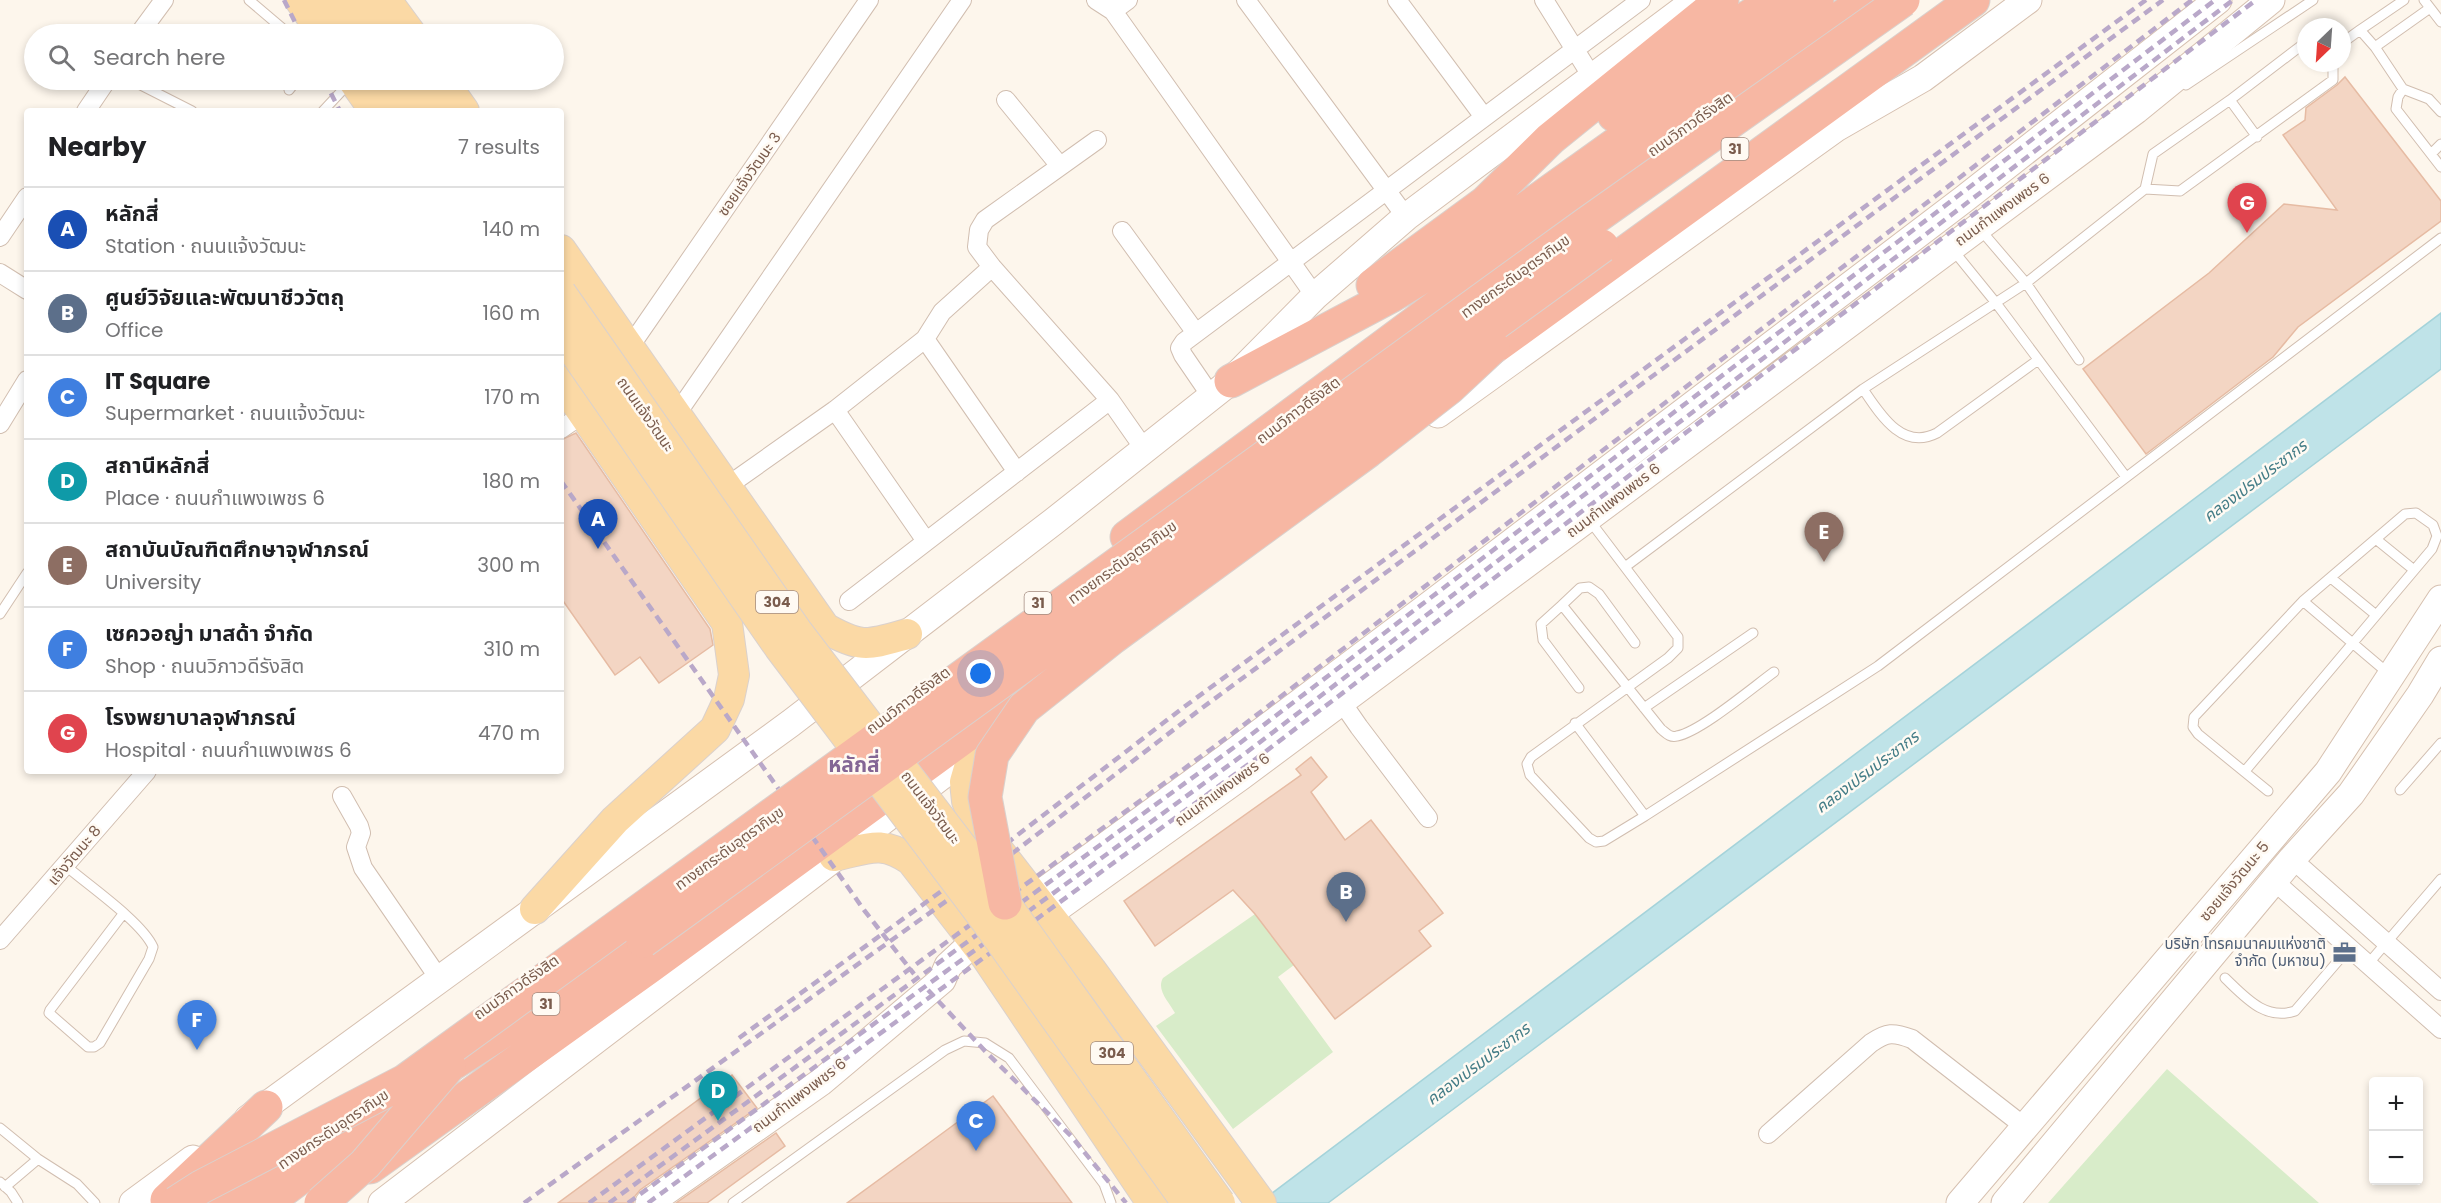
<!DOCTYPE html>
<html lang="en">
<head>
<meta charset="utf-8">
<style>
  :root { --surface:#fff; --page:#f2f2f2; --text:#202124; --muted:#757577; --line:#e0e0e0; --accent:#db2777 }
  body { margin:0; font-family:Poppins,"Noto Sans Thai",sans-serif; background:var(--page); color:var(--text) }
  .controls { position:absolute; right:18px; bottom:18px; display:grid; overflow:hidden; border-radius:6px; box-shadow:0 3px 9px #0003 }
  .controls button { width:54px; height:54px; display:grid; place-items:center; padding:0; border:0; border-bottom:2px solid var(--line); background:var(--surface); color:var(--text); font:30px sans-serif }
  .compass { position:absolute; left:2297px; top:18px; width:54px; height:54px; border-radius:50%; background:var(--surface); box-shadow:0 3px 9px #0003; rotate:205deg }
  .you { position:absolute; left:981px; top:674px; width:21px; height:21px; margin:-15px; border:4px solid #fff; border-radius:50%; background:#1a73e8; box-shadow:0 0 0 9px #1a73e833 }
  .badge { display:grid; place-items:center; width:39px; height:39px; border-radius:50%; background:var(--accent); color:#fff; font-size:20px; font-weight:700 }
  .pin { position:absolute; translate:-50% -50px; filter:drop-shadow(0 2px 3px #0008) }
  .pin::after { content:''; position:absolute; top:32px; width:21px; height:18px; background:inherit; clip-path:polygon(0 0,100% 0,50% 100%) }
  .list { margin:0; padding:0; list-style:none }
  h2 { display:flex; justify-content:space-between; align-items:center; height:78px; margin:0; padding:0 24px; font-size:26px }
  h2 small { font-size:20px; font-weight:400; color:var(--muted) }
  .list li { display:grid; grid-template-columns:39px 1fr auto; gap:18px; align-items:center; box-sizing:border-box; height:84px; padding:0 24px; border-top:2px solid var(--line) }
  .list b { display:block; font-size:22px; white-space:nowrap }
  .list p { margin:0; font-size:20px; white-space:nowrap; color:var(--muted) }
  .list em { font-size:20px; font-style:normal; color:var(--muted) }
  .icon { flex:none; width:33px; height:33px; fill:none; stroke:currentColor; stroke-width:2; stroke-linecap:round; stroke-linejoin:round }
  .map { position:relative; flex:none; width:2441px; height:1203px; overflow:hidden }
  .search { position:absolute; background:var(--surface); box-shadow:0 3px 9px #0003; left:24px; top:24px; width:540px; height:66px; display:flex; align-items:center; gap:15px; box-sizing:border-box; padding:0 21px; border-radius:33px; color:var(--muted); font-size:22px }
  .panel { position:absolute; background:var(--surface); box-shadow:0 3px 9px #0003; left:24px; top:108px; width:540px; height:666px; border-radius:6px }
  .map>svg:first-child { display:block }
  .green { fill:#d8ecc9 }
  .water { fill:#bfe3e8; stroke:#a5d3da; stroke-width:1.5 }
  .building { fill:#f3d5c3; stroke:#e6bba3; stroke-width:1.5 }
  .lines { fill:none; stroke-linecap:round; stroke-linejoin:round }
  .lane-casing { stroke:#d1beb0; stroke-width:11 }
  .street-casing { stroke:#d1beb0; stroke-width:20 }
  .secondary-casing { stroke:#d6c0b0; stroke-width:29 }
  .primary-casing { stroke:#dad1cd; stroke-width:32 }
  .highway-casing { stroke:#dad1cd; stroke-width:35 }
  .lane { stroke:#fff; stroke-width:9 }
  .street { stroke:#fff; stroke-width:18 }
  .secondary { stroke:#fff; stroke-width:27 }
  .primary { stroke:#fbd9a5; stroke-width:30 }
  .highway { stroke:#f7b7a3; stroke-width:33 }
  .rail { stroke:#b9a8c9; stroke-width:4.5; stroke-dasharray:9 6; stroke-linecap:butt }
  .primary-bridge-casing { stroke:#dad1cd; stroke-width:32; stroke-linecap:butt }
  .highway-bridge-casing { stroke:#dad1cd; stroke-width:35; stroke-linecap:butt }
  .primary-bridge { stroke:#fbd9a5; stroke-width:30 }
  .highway-bridge { stroke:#f7b7a3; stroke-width:33 }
  .labels { text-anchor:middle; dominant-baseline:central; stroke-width:5; stroke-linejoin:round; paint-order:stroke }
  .shield { fill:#fffaf3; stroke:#a28b7f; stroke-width:1.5 }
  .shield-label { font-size:14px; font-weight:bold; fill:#7a5c4d }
  .street-label { font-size:15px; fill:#7a5c4d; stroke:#fffaf3 }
  .service-label { font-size:15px; fill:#4e5e75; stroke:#fffaf3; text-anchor:end }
  .water-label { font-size:16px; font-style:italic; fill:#437c86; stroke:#fffaf3 }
  .district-label { font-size:21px; font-weight:bold; fill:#846695; stroke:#fffaf3 }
</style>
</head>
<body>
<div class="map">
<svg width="2441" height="1203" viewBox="0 0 2441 1203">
  <rect width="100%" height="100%" fill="#fdf6ec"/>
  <path class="green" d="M1255 914 1294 965 1278 977 1333 1052 1233 1129 1156 1026 1175 1013C1169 1002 1156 990 1163 978Z
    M2167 1069 2319 1203H2048Z"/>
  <path class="water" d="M2441 313V369L1328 1203H1259Z"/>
  <path class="building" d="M2345 77 2441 201V221L2298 327 2273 357 2146 454 2083 369 2209 273 2284 204 2337 210 2283 135 2305 120 2306 108 2337 85Z
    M576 433 710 629 713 645 659 683 640 657 615 675 561 598V440Z
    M1311 757 1327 777 1311 792 1345 840 1371 820 1443 913 1419 931 1431 946 1335 1019 1255 914 1233 890 1155 946 1124 901 1301 775 1296 769Z
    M732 1075 757 1108 640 1190 635 1196 633 1203H558Z
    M993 1096 1072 1203H847L921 1149Z
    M776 1133 785 1146 707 1203H676Z"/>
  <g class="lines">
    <defs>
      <path id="lane" d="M249 0 289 34
        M2424 0 2441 22
        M2360 30 2404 0
        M2342 43 2360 30 2375 47 2403 89 2429 99 2441 112
        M2375 47 2430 8
        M131 80 192 111
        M2186 85 2313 0
        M2403 89 2398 97 2396 109 2441 167
        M289 90 297 80
        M2230 100 2257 137
        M323 111 351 81
        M2431 154 2441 144
        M2145 189 2180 191 2333 80V63
        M1979 228 2026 283 2079 360
        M1953 250 1996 303 2126 477
        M1863 389C1880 414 1902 451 1937 433L2038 360
        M1590 521 1678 637V648L1668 658 1531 757 1527 764 1530 775 1589 838 1596 842 1604 841 1645 816 1878 666 2441 238
        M2377 540 2414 570
        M1625 567 1863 389 2026 283 2145 189 2153 154 2230 100 2302 45H2306
        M2331 578 2376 615
        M2303 601 2389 674
        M1562 605 1541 624 1543 640 1579 688
        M0 614 27 573
        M1635 643 1599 594 1589 587 1580 588 1562 605 1661 729C1666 733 1670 738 1677 736 1700 732 1752 688 1774 672
        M1644 708 1753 633
        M1575 723 1645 816
        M2245 771 2432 549 2437 536 2433 525 2416 513 2405 514 2303 601 2194 717 2193 727 2198 734 2268 791
        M2400 790 2441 743
        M66 866C88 885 142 922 153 947L149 959 100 1043 94 1047H88L49 1013 50 1010 123 914
        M2368 964 2441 879
        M2225 978C2245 997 2265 1021 2295 1011L2350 947
        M0 1128 38 1159 77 1184 95 1203
        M0 1182 11 1192 18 1203
        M5 1187 38 1159
        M733 1203 945 1050 964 1041 985 1043 1009 1058 1104 1184 1111 1203"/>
      <path id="street" d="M1096 0 1113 11 1315 296
        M1246 0 1406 217
        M1397 0 1484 117
        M1544 0 1592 77
        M1113 11 1128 0
        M139 34 164 0
        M1006 100 1060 166
        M86 111 107 80
        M1097 140 985 220 979 230 977 247 992 267 1110 400 1145 450
        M1122 231 1196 333
        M0 237 27 197
        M992 267 942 312 925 339 1017 472
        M0 273 27 290
        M629 348 869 0
        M1211 396 1183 355 1180 348 1184 342 1641 0
        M835 410 926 541
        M676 415 962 0
        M0 424 27 380
        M561 429 583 414
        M726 487 835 410 925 339
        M849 601 1110 400
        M1341 701 1359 727 1428 818
        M342 796 359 826 361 833 356 847 363 868 440 980
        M2292 859 2441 991
        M2274 881 2441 1029
        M0 940 147 771
        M1768 1134 1871 1043C1887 1032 1893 1032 1912 1039L2025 1127"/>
      <path id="secondary" d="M1438 414 1836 128 1923 78 2028 0
        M1032 926 1240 777 2136 110 2271 0
        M248 1119 791 723 1053 522 1231 381 1315 296 1406 217 1696 0
        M133 1203 193 1159
        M382 1203 982 745
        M649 1203 821 1082 942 980 948 966 974 942 1225 759 1427 607 1964 199 2218 0
        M1960 1203 2328 772 2441 599
        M2005 1203 2292 859 2351 794 2420 695 2441 660"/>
      <path id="primary" d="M300 0 323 34
        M330 0 354 34
        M358 0 381 34
        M386 0 411 34
        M353 80 375 111
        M385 80 407 111
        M412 80 434 111
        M442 80 464 111
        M561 250 825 628C862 649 868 645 907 634
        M974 751 965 782 967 801 980 832 998 850 1091 970 1261 1203
        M834 856C868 849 880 839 911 860L987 958 1152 1203
        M535 909 615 820 715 729 729 699 734 675 727 623 561 381"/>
      <path id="highway" d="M1614 115 1728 30 1775 0
        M1373 285 1486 202 1550 139 1722 0
        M1470 365 1973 0
        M1231 381 1391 296 1481 241 1817 0
        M1127 537 1571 207 1866 0
        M370 1167 649 967 1042 680
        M167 1200 266 1107
        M222 1203 305 1148
        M266 1203 449 1066 643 941"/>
    </defs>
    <use href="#lane" class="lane-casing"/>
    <use href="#street" class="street-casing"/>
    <use href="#secondary" class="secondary-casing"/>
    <use href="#primary" class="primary-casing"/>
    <use href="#highway" class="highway-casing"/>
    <use href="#lane" class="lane"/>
    <use href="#street" class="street"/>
    <use href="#secondary" class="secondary"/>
    <use href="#primary" class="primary"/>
    <use href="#highway" class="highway"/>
    <path class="rail" d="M284 0 301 34
      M324 80 340 111
      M561 481 864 910 914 974
      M928 990 986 1052 1072 1137 1126 1203
      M739 1038 998 850 1184 707 2146 0
      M524 1203 1005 859 1202 708 2163 0
      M589 1203 1233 733 2192 0
      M609 1203 1240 743 2215 0
      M628 1203 1247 752 2233 0
      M648 1203 1253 761 2256 0"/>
    <defs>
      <path id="primary-bridge" d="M561 293 797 631 1005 903 1220 1203
        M561 333 779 647 986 921 1187 1203"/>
      <path id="highway-bridge" d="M1005 903 985 797 992 755 1024 708 1112 638 1368 451 1449 388 1493 347
        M643 941 1602 246
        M176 1203 201 1187 405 1081 1586 224 1903 0
        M321 1203 365 1164 449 1066"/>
    </defs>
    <use href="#primary-bridge" class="primary-bridge-casing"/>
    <use href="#highway-bridge" class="highway-bridge-casing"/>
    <use href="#primary-bridge" class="primary-bridge"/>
    <use href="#highway-bridge" class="highway-bridge"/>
  </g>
  <defs>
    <symbol id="office-bare" viewBox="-9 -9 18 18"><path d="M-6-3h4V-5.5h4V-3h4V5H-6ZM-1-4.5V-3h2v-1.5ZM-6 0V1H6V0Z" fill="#5c6f8a" stroke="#fffaf3" stroke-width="2.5" paint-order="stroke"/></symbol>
  </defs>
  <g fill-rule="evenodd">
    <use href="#office-bare" x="2328" y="936" width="33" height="33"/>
  </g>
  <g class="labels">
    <g class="shield">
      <rect x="1721.5" y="138" width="27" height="22" rx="4.5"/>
      <rect x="756" y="591" width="42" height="22" rx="4.5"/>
      <rect x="1024.5" y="592" width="27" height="22" rx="4.5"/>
      <rect x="532.5" y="993" width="27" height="22" rx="4.5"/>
      <rect x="1091" y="1042" width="42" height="22" rx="4.5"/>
    </g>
    <g class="shield-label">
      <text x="1735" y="149">31</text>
      <text x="777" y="602">304</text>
      <text x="1038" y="603">31</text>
      <text x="546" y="1004">31</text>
      <text x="1112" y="1053">304</text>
    </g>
    <g class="street-label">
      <text transform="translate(1690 124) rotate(-35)">ถนนวิภาวดีรังสิต</text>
      <text transform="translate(749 174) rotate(-55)">ซอยแจ้งวัฒนะ 3</text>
      <text transform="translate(2002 209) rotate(-36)">ถนนกำแพงเพชร 6</text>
      <text transform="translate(1515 276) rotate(-36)">ทางยกระดับอุตราภิมุข</text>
      <text transform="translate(1298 410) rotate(-37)">ถนนวิภาวดีรังสิต</text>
      <text transform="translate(646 414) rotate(55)">ถนนแจ้งวัฒนะ</text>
      <text transform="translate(1613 500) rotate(-37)">ถนนกำแพงเพชร 6</text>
      <text transform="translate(1122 562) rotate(-36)">ทางยกระดับอุตราภิมุข</text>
      <text transform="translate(908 700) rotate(-37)">ถนนวิภาวดีรังสิต</text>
      <text transform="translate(1222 789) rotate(-36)">ถนนกำแพงเพชร 6</text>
      <text transform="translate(931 807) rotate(53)">ถนนแจ้งวัฒนะ</text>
      <text transform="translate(729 848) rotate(-36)">ทางยกระดับอุตราภิมุข</text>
      <text transform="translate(74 855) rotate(-50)">แจ้งวัฒนะ 8</text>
      <text transform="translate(2234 881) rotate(-50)">ซอยแจ้งวัฒนะ 5</text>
      <text transform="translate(516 987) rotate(-35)">ถนนวิภาวดีรังสิต</text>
      <text transform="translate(799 1095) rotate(-37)">ถนนกำแพงเพชร 6</text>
      <text transform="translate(333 1129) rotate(-34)">ทางยกระดับอุตราภิมุข</text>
    </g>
    <g class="service-label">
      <text x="2326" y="943">บริษัท โทรคมนาคมแห่งชาติ<tspan x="2326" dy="17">จำกัด (มหาชน)</tspan></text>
    </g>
    <g class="water-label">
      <text transform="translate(2255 481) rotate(-37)">คลองเปรมประชากร</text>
      <text transform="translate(1867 772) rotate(-37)">คลองเปรมประชากร</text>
      <text transform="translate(1478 1064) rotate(-37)">คลองเปรมประชากร</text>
    </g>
    <g class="district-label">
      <text x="854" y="764">หลักสี่</text>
    </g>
  </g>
</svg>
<div class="controls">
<button>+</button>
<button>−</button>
</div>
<svg class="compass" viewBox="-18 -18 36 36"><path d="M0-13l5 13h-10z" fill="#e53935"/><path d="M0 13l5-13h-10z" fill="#757577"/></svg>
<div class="you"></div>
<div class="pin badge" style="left:598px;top:549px;background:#1a4fb4">A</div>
<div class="pin badge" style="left:1346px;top:922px;background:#5c6f8a">B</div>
<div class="pin badge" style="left:976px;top:1151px;background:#3f7fe0">C</div>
<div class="pin badge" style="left:718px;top:1121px;background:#0f9aa8">D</div>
<div class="pin badge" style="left:1824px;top:562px;background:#8d6e63">E</div>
<div class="pin badge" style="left:197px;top:1050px;background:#3f7fe0">F</div>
<div class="pin badge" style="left:2247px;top:233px;background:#e0444e">G</div>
<div class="search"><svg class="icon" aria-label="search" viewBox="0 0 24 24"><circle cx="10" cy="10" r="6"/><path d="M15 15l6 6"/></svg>Search here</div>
<section class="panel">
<h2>Nearby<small>7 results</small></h2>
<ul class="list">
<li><span class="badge" style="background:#1a4fb4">A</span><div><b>หลักสี่</b><p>Station · ถนนแจ้งวัฒนะ</p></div><em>140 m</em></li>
<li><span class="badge" style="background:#5c6f8a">B</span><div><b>ศูนย์วิจัยและพัฒนาชีววัตถุ</b><p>Office</p></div><em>160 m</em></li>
<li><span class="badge" style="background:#3f7fe0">C</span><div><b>IT Square</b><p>Supermarket · ถนนแจ้งวัฒนะ</p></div><em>170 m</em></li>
<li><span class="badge" style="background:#0f9aa8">D</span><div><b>สถานีหลักสี่</b><p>Place · ถนนกำแพงเพชร 6</p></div><em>180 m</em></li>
<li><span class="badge" style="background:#8d6e63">E</span><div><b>สถาบันบัณฑิตศึกษาจุฬาภรณ์</b><p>University</p></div><em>300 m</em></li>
<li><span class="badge" style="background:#3f7fe0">F</span><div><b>เซควอญ่า มาสด้า จำกัด</b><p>Shop · ถนนวิภาวดีรังสิต</p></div><em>310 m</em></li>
<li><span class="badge" style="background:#e0444e">G</span><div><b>โรงพยาบาลจุฬาภรณ์</b><p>Hospital · ถนนกำแพงเพชร 6</p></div><em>470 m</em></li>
</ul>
</section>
</div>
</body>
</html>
